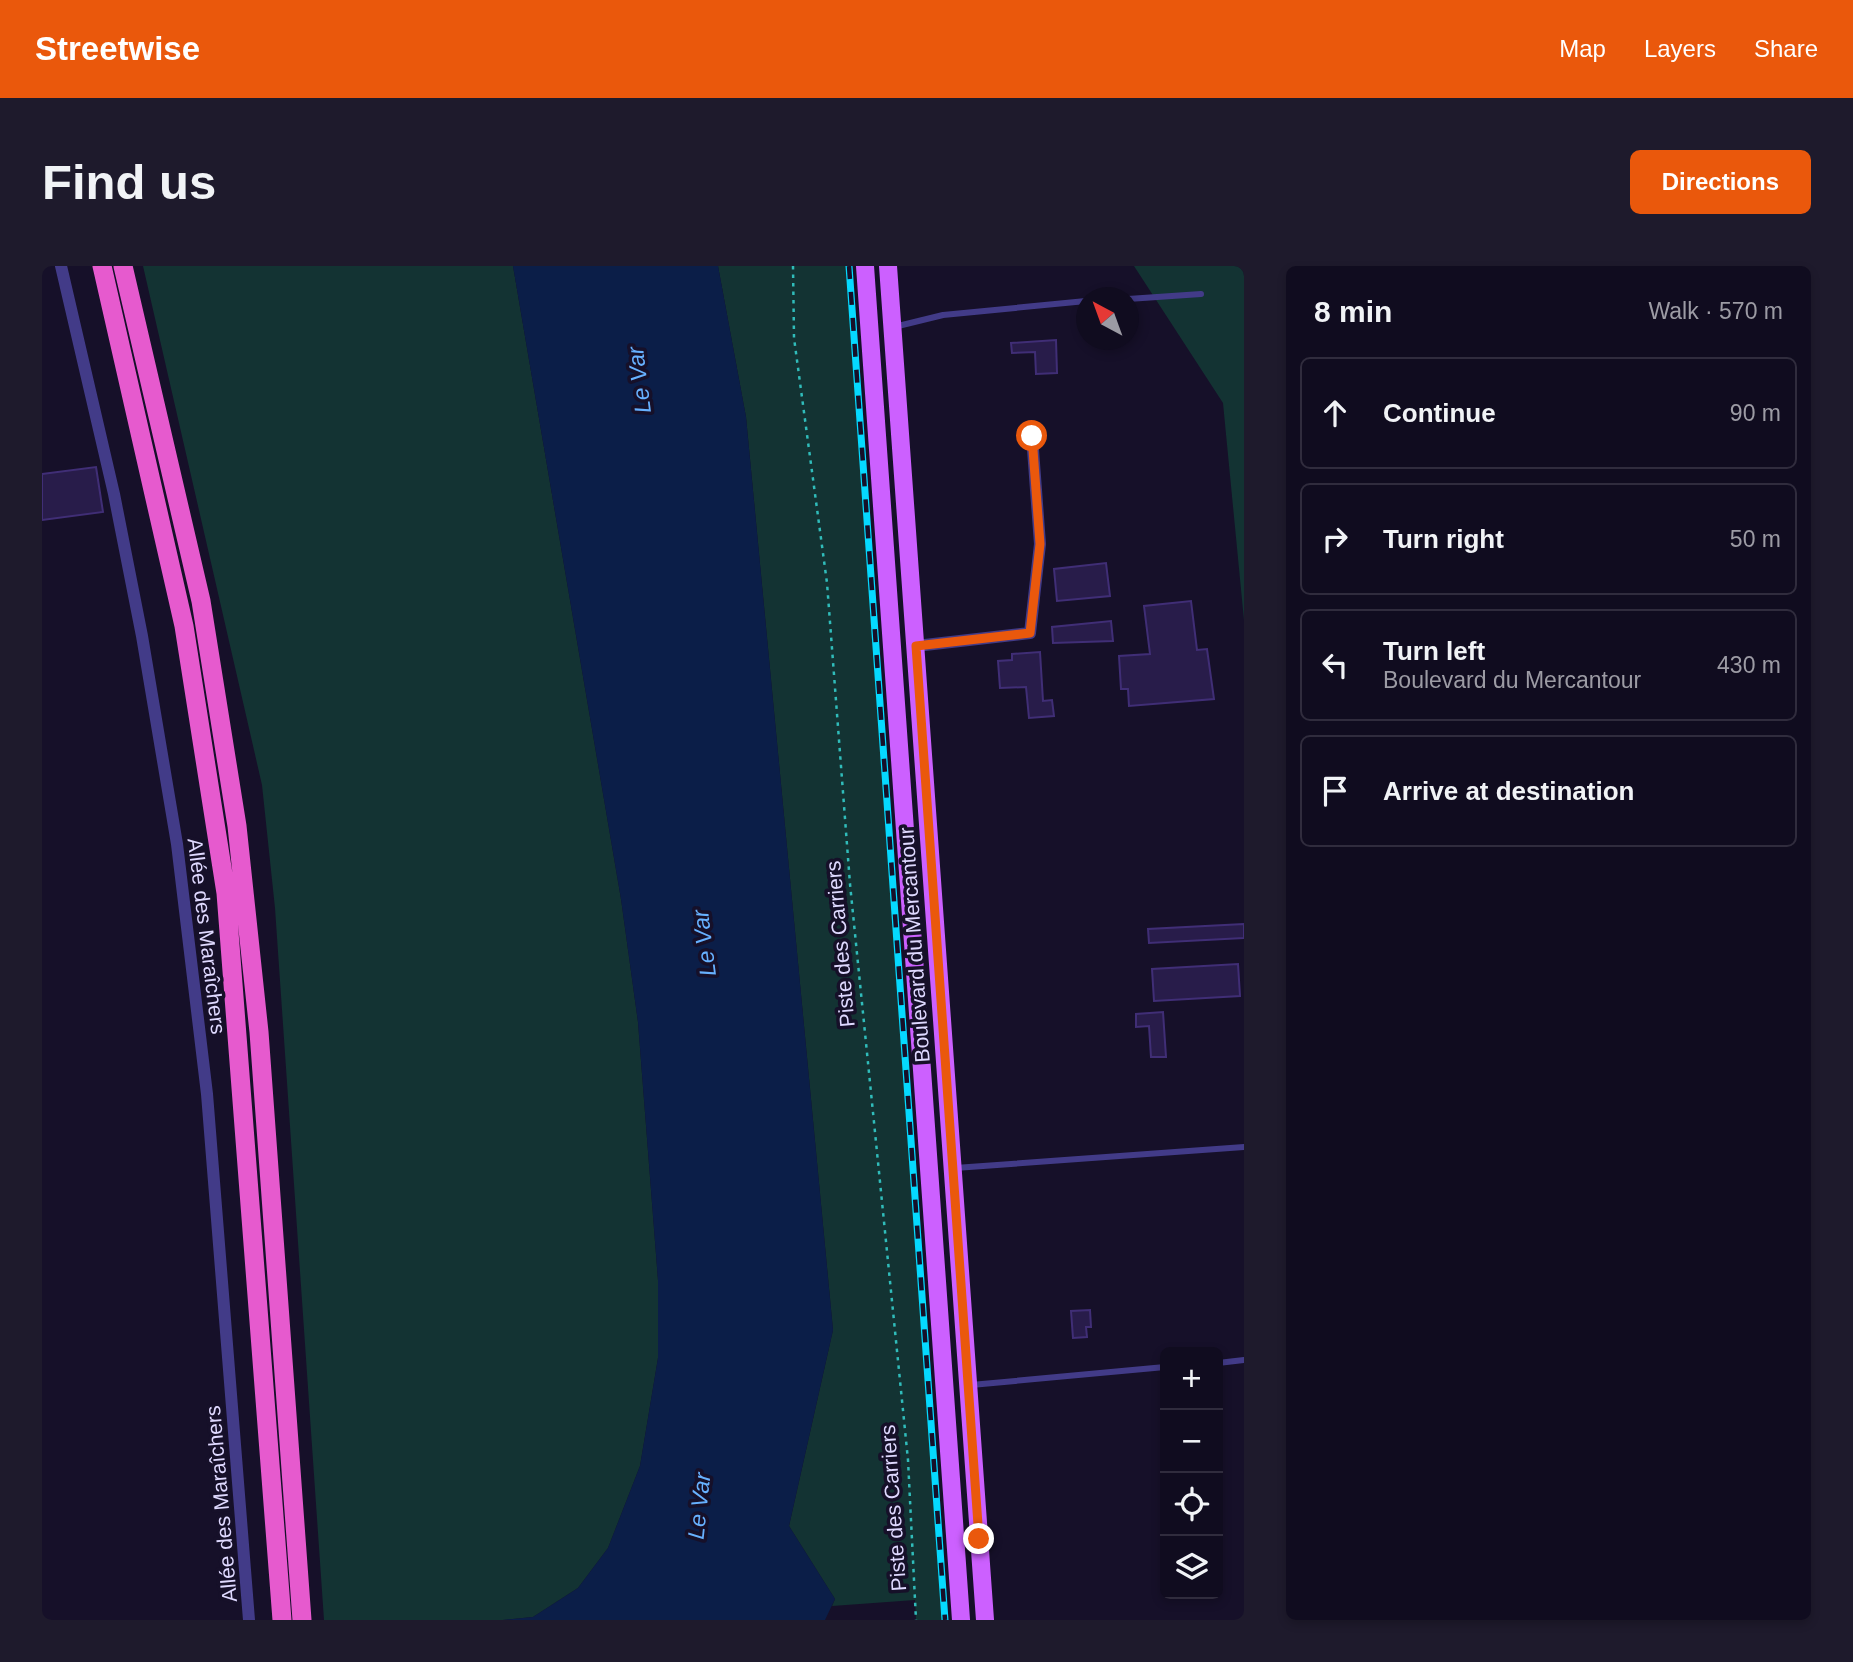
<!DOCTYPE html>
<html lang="en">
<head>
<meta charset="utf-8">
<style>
  :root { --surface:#100c1f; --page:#1e1a2c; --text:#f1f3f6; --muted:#9c9ba4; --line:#302c3d; --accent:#ea580c }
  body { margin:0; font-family:Helvetica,sans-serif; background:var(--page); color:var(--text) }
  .controls { position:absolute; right:21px; bottom:21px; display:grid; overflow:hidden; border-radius:10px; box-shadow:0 4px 10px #0003 }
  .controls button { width:63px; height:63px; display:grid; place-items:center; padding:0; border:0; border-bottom:2px solid var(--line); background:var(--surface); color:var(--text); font:35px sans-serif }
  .compass { position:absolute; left:1034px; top:21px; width:63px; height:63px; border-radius:50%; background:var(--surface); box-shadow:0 4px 10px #0003; rotate:319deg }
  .stop { position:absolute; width:21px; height:21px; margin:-16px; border:5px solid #ea580c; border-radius:50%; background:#fff }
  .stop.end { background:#ea580c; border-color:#fff; box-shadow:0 2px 7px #0008 }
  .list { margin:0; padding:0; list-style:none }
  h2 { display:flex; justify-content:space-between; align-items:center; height:91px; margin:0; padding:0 28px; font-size:30px }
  h2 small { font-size:23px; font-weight:400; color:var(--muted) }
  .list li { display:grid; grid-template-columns:46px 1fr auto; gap:21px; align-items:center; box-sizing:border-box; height:112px; margin:0 14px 14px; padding:0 14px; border:2px solid var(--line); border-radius:10px }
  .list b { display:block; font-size:26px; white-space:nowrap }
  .list p { margin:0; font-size:23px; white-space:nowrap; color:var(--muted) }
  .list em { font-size:23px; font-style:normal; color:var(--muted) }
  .icon { flex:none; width:38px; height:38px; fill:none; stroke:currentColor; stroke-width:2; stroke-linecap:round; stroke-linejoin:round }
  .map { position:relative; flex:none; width:1202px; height:1354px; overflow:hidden; border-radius:10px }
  header { display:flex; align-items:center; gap:42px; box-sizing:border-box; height:98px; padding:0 35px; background:var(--accent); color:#fff }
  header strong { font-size:33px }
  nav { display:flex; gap:38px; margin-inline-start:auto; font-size:24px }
  .intro { display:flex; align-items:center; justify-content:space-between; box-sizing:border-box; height:168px; padding:0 42px }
  h1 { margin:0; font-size:49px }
  .button { padding:18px 32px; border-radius:10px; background:var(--accent); color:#fff; font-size:24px; font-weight:700 }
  main { display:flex; gap:42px; padding:0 42px }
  aside { flex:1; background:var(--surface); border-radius:10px; box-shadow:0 4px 10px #0003 }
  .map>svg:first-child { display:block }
  .green { fill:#133333 }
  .water { fill:#0b1e48 }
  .building { fill:#281c4a; stroke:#402e76; stroke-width:2 }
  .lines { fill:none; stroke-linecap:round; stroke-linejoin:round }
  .path { stroke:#30bcba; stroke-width:2.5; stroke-dasharray:3.5 5; stroke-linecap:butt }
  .service { stroke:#423b88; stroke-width:6 }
  .minor { stroke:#423b88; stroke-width:12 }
  .primary { stroke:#cc60ff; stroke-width:18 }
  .trunk { stroke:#e65ace; stroke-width:19 }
  .rail-casing { stroke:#05d9ff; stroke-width:7 }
  .rail { stroke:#161029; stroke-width:4.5; stroke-dasharray:13; stroke-linecap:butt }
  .route { stroke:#ea580c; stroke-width:9 }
  .labels { text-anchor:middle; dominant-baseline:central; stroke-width:7; stroke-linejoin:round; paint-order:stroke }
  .street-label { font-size:21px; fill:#dfd9ff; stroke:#161029 }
  .water-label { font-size:23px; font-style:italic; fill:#67b1ff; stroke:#161029 }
</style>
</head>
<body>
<header>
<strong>Streetwise</strong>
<nav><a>Map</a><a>Layers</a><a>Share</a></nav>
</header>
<div class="intro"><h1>Find us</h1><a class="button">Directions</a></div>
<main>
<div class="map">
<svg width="1202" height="1354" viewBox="0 0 1202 1354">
  <rect width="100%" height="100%" fill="#161029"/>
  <path class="green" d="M101 0H471L579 633 596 756 616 1014V1092L598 1200 566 1282 536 1322 491 1351 461 1354H282L233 642 220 519Z
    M676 0H807L903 1354H874L873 1334 790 1340 793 1333 747 1260 791 1064 704 151Z
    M1092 0H1202V354L1181 137Z"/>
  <path class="water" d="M471 0H676L704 151 791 1064 747 1260 793 1333 783 1354H461L491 1351 536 1322 566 1282 598 1200 616 1092V1014L596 756 579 633Z"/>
  <path class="building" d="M1014 74 1015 107 994 108 993 86 970 87 969 77Z
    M54 201 61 246 0 254V208Z
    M1064 297 1068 330 1015 335 1012 303Z
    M1149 335 1155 384 1165 383 1172 433 1087 440 1086 423H1079L1077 390 1108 388 1102 340Z
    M1069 355 1071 375 1011 377 1010 361Z
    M998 386 1001 435 1010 434 1012 450 987 452 984 421 958 422 956 395 970 394V388Z
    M1202 658V672L1107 677 1106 663Z
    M1196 698 1198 730 1112 735 1110 703Z
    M1121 746 1124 791H1109L1107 760 1094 761V748Z
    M1048 1044 1049 1061H1044L1045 1071 1031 1072 1029 1045Z"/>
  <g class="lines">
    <path class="path" d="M751 0 752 72 785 317 808 618 866 1194 874 1354"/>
    <path class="service" d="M1086 33 1159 28
      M852 61 901 49 1044 35
      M913 902 1202 881
      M1176 1097 1202 1094
      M929 1119 1123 1101"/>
    <path class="minor" d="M19 0 72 228 100 370 135 578 165 828 207 1354
      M874 380 988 367 998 278 990 170"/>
    <path class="primary" d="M823 0 919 1354
      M846 0 943 1354"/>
    <path class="trunk" d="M60 0 142 360 184 627 240 1354
      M81 0 159 335 195 560 217 766 260 1354"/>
    <defs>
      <path id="rail" d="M807 0 903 1354"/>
    </defs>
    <use href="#rail" class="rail-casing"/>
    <use href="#rail" class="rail"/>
  </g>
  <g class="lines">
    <path class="route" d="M937 1273 874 380 988 367 998 278 990 170"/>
  </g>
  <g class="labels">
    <g class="street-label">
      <text transform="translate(165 670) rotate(83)">Allée des Maraîchers</text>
      <text transform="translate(798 678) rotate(-95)">Piste des Carriers</text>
      <text transform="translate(872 679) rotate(-94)">Boulevard du Mercantour</text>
      <text transform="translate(179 1238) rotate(-95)">Allée des Maraîchers</text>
      <text transform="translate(851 1242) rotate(-94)">Piste des Carriers</text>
    </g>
    <g class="water-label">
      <text transform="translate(597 114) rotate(-97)">Le Var</text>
      <text transform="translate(662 677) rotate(-97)">Le Var</text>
      <text transform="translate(657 1240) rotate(-84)">Le Var</text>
    </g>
  </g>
</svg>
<div class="controls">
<button>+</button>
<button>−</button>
<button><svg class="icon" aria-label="locate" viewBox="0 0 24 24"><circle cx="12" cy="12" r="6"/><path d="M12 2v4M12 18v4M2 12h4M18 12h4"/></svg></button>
<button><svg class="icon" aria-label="layers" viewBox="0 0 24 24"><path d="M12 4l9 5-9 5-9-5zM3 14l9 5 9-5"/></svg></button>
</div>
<svg class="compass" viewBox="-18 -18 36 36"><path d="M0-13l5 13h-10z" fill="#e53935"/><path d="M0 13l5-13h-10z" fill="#9c9ba4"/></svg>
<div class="stop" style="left:990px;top:170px"></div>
<div class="stop end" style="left:937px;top:1273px"></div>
</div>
<aside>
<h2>8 min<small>Walk · 570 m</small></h2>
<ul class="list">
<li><svg class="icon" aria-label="ahead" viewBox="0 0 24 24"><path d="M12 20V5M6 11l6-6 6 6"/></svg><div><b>Continue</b></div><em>90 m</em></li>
<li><svg class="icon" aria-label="right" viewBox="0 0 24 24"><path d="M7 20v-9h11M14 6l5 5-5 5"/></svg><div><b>Turn right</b></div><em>50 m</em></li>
<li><svg class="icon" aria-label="left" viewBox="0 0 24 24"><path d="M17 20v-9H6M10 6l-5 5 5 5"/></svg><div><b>Turn left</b><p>Boulevard du Mercantour</p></div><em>430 m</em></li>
<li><svg class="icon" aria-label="arrive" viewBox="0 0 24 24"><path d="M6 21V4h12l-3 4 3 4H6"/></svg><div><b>Arrive at destination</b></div></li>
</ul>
</aside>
</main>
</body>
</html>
